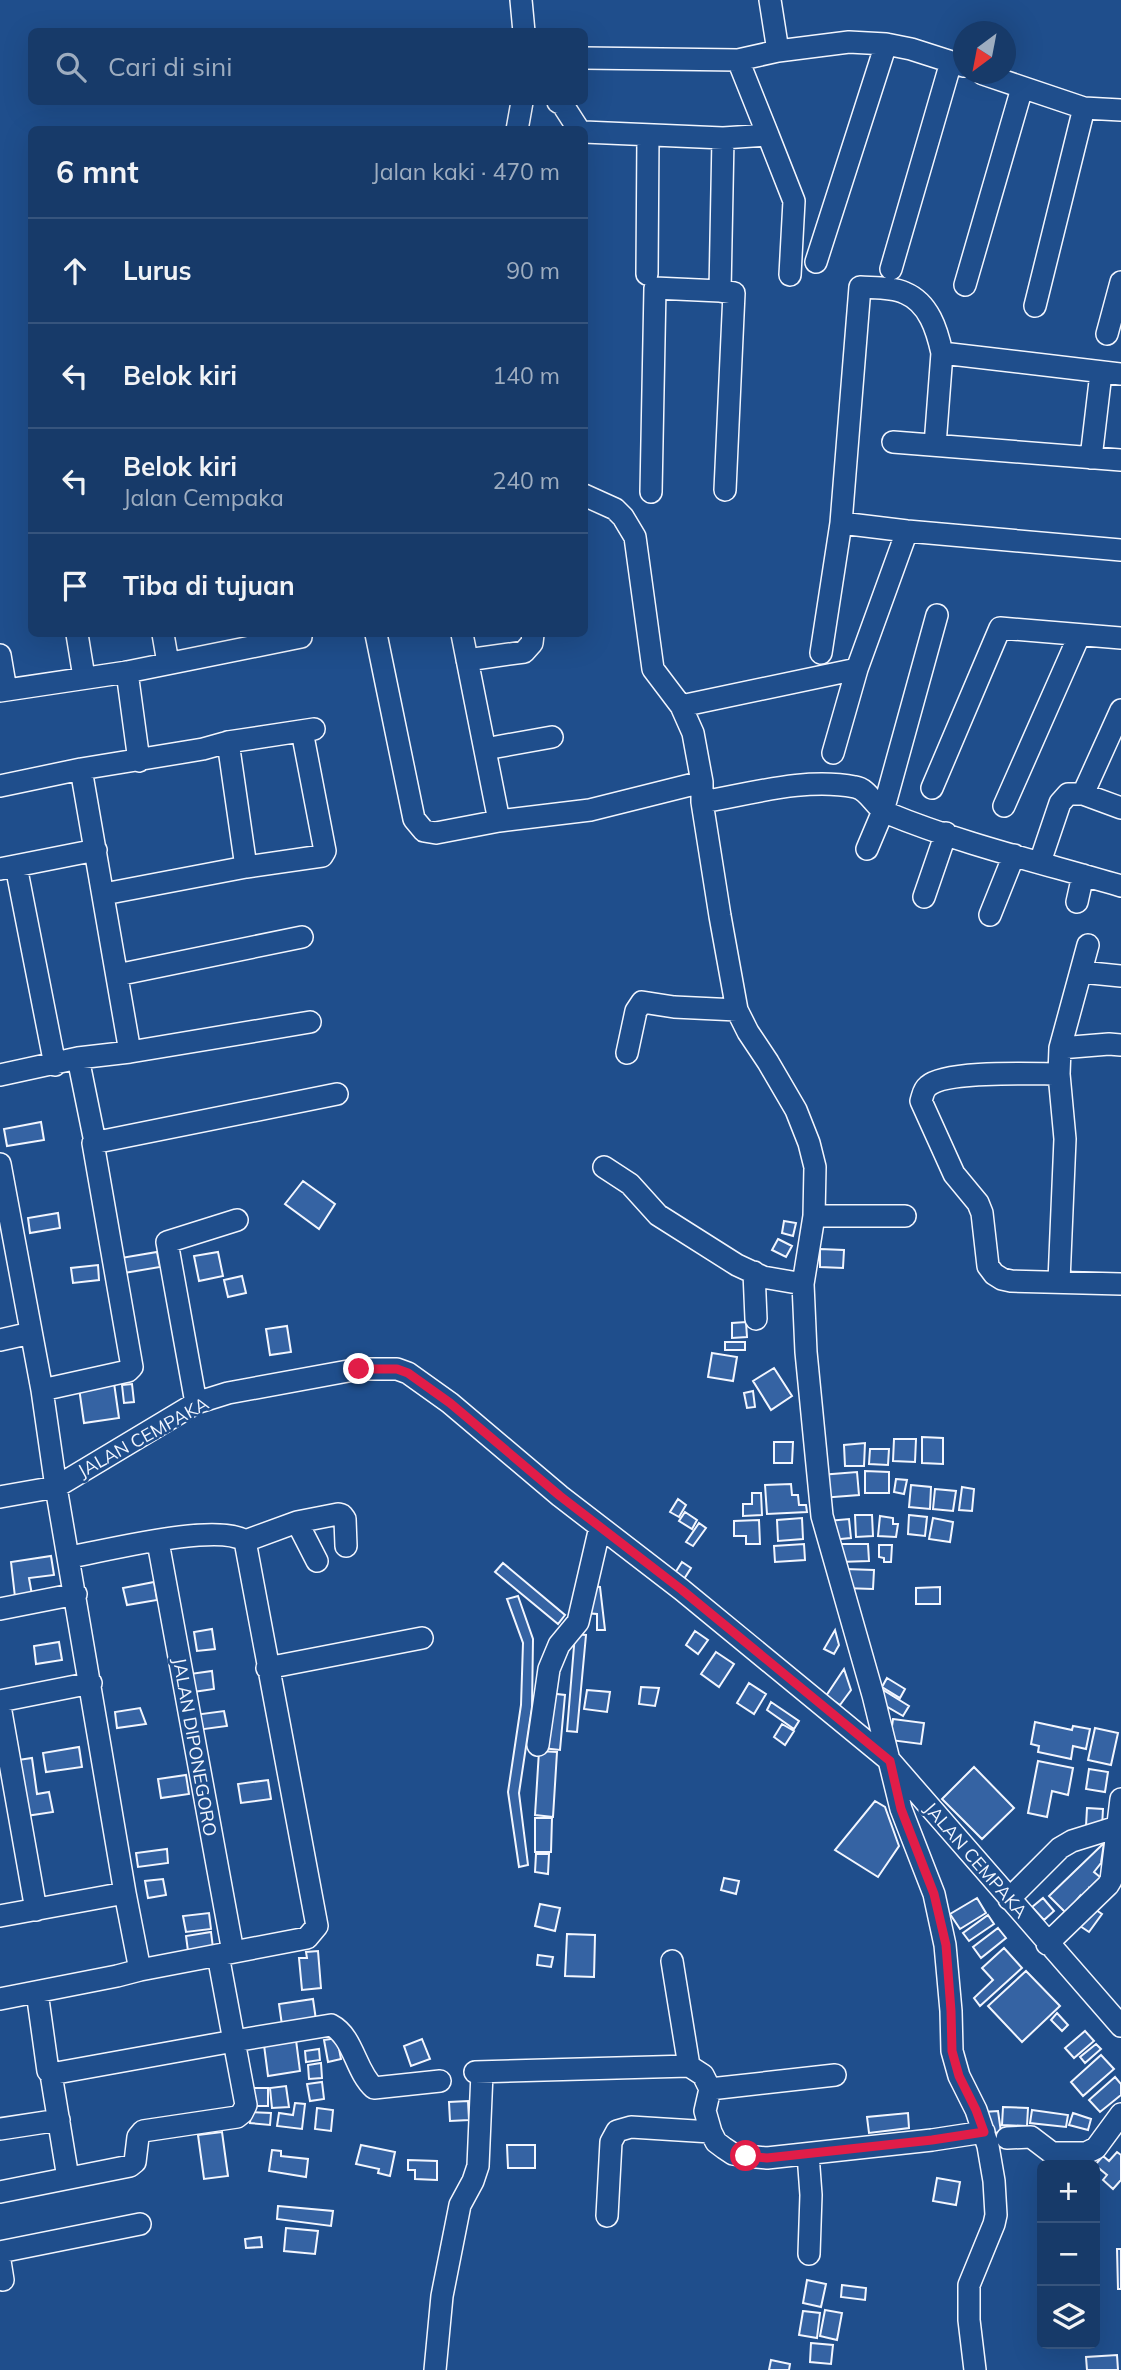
<!DOCTYPE html>
<html lang="id">
<head>
<meta charset="utf-8">
<style>
  :root { --surface:#173a69; --page:#20416f; --text:#f1f3f6; --muted:#9eadc0; --line:#36547d }
  body { margin:0; font-family:Mulish,sans-serif; background:var(--page); color:var(--text) }
  .controls { position:absolute; right:21px; bottom:21px; display:grid; overflow:hidden; border-radius:10px; box-shadow:0 7px 28px #0002 }
  .controls button { width:63px; height:63px; display:grid; place-items:center; padding:0; border:0; border-bottom:2px solid var(--line); background:var(--surface); color:var(--text); font:35px sans-serif }
  .compass { position:absolute; left:953px; top:21px; width:63px; height:63px; border-radius:50%; background:var(--surface); box-shadow:0 7px 28px #0002; rotate:212deg }
  .stop { position:absolute; width:21px; height:21px; margin:-16px; border:5px solid #e11d48; border-radius:50%; background:#fff }
  .stop.end { background:#e11d48; border-color:#fff; box-shadow:0 2px 7px #0008 }
  .list { margin:0; padding:0; list-style:none }
  h2 { display:flex; justify-content:space-between; align-items:center; height:91px; margin:0; padding:0 28px; font-size:30px }
  h2 small { font-size:23px; font-weight:400; color:var(--muted) }
  .list li { display:grid; grid-template-columns:46px 1fr auto; gap:21px; align-items:center; box-sizing:border-box; height:105px; padding:0 28px; border-top:2px solid var(--line) }
  .list b { display:block; font-size:26px; white-space:nowrap }
  .list p { margin:0; font-size:23px; white-space:nowrap; color:var(--muted) }
  .list em { font-size:23px; font-style:normal; color:var(--muted) }
  .icon { flex:none; width:38px; height:38px; fill:none; stroke:currentColor; stroke-width:2; stroke-linecap:round; stroke-linejoin:round }
  .map { position:relative; flex:none; width:1121px; height:2370px; overflow:hidden }
  .search { position:absolute; background:var(--surface); box-shadow:0 7px 28px #0002; left:28px; top:28px; width:560px; height:77px; display:flex; align-items:center; gap:18px; box-sizing:border-box; padding:0 24px; border-radius:10px; color:var(--muted); font-size:26px }
  .panel { position:absolute; background:var(--surface); box-shadow:0 7px 28px #0002; left:28px; top:126px; width:560px; height:511px; border-radius:10px }
  .map>svg:first-child { display:block }
  .building { fill:#3563a3; stroke:#f2f6ff; stroke-width:2 }
  .lines { fill:none; stroke-linecap:round; stroke-linejoin:round }
  .minor-casing { stroke:#f2f6ff; stroke-width:24 }
  .minor { stroke:#1f4e8c; stroke-width:21 }
  .route { stroke:#e11d48; stroke-width:9 }
  .labels { text-anchor:middle; dominant-baseline:central; stroke-width:5; stroke-linejoin:round; paint-order:stroke }
  .street-label { font-size:18px; fill:#f2f6ff; stroke:#1f4e8c }
</style>
</head>
<body>
<div class="map">
<svg width="1121" height="2370" viewBox="0 0 1121 2370">
  <rect width="100%" height="100%" fill="#1f4e8c"/>
  <path class="building" d="M41 1122 44 1140 7 1146 4 1129Z
    M303 1181 335 1204 319 1229 285 1204Z
    M58 1213 60 1228 30 1233 28 1218Z
    M784 1221 796 1223 793 1236 782 1233Z
    M778 1239 792 1246 786 1257 772 1250Z
    M820 1249 844 1250 843 1268 820 1267Z
    M157 1252 160 1267 124 1273 121 1258Z
    M218 1252 223 1276 199 1281 194 1256Z
    M98 1265 99 1280 73 1283 71 1268Z
    M242 1276 246 1293 228 1297 224 1280Z
    M746 1322 747 1337 732 1338V1323Z
    M287 1326 291 1352 270 1355 266 1329Z
    M725 1342H745V1350H725Z
    M712 1353 737 1357 733 1381 708 1377Z
    M774 1368 792 1396 771 1410 753 1381Z
    M114 1383 119 1418 84 1423 79 1388Z
    M132 1384 134 1402 124 1403 122 1385Z
    M753 1391 755 1407 747 1408 744 1393Z
    M922 1437 943 1438V1464L922 1463Z
    M894 1439H916L915 1462 893 1461Z
    M774 1442H793L792 1463H774Z
    M865 1443 864 1466H845L844 1445Z
    M870 1449H889L888 1465 869 1464Z
    M865 1471 889 1472V1493H865Z
    M857 1472 859 1495 821 1498 820 1475Z
    M896 1479 907 1480 904 1494 894 1492Z
    M791 1484 792 1495H798L799 1505H806L807 1512 767 1514 765 1485Z
    M911 1485 931 1487 930 1509 909 1507Z
    M962 1487 974 1489 972 1511 959 1510Z
    M935 1489 956 1491 953 1511 933 1509Z
    M752 1493H761L762 1515 743 1516V1504H752Z
    M678 1499 686 1505 679 1517 670 1512Z
    M685 1512 697 1520 692 1529 679 1521Z
    M855 1515H872L873 1536 856 1537Z
    M909 1515 927 1517 925 1536 908 1534Z
    M880 1516 893 1518V1524H898L896 1537 878 1536Z
    M802 1518 803 1539 778 1541 777 1520Z
    M933 1518 953 1522 950 1542 929 1539Z
    M849 1519 851 1538 830 1540 828 1521Z
    M759 1520 760 1544H746V1536H734V1521Z
    M699 1523 706 1528 693 1546 686 1542Z
    M804 1544 805 1560 775 1562 774 1546Z
    M839 1544H868L869 1561 839 1562Z
    M879 1545H892L891 1562H884V1558L879 1557Z
    M51 1556 54 1575 29 1578 32 1595 15 1597 11 1562Z
    M682 1562 691 1568 684 1579 675 1573Z
    M503 1563 565 1615 558 1624 495 1572Z
    M845 1569 874 1570 873 1589 844 1588Z
    M154 1582 157 1600 127 1605 123 1588Z
    M589 1586 600 1587 605 1630H597V1614L584 1613Z
    M940 1587V1604H916V1588Z
    M518 1596 533 1639 532 1707 519 1793 528 1865 519 1867 508 1792 521 1705 523 1643 507 1599Z
    M212 1629 215 1649 197 1651 194 1632Z
    M835 1630 839 1645 834 1654 824 1649Z
    M695 1631 708 1640 698 1654 686 1645Z
    M575 1634 586 1635 577 1732 567 1731Z
    M59 1642 62 1660 36 1664 34 1646Z
    M716 1652 734 1664 719 1687 701 1674Z
    M844 1669 851 1690 840 1705 826 1696Z
    M212 1671 214 1689 193 1692 190 1674Z
    M887 1678 905 1689 900 1698 882 1687Z
    M749 1683 766 1694 754 1714 737 1703Z
    M875 1685 909 1706 903 1716 879 1702Z
    M641 1687 659 1688 655 1706 639 1704Z
    M587 1690 610 1692 607 1712 584 1709Z
    M548 1693 565 1695 560 1750 542 1748Z
    M771 1702 799 1721 794 1729 767 1710Z
    M140 1708 146 1724 117 1728 115 1712Z
    M224 1711 227 1726 197 1730 194 1715Z
    M893 1719 924 1723 921 1744 890 1740Z
    M1035 1722 1072 1730 1073 1726 1090 1729 1086 1749 1073 1746 1071 1759 1038 1752 1039 1746 1031 1744Z
    M782 1724 794 1731 785 1745 774 1737Z
    M1095 1728 1118 1733 1111 1765 1088 1760Z
    M79 1747 82 1767 46 1772 43 1753Z
    M539 1751 557 1752 553 1817 535 1815Z
    M32 1758 37 1794 49 1792 53 1812 26 1816 18 1760Z
    M1038 1761 1073 1768 1068 1795 1052 1791 1047 1817 1028 1813Z
    M974 1767 1014 1808 982 1839 942 1799Z
    M1089 1769 1108 1772 1105 1792 1086 1789Z
    M186 1775 189 1794 161 1798 158 1779Z
    M268 1780 271 1799 241 1803 238 1784Z
    M875 1801 885 1807 899 1846 878 1877 835 1850Z
    M1087 1808 1103 1809 1102 1827 1086 1826Z
    M535 1818H552L551 1852H535Z
    M1104 1843 1101 1863 1094 1872 1105 1881 1095 1892 1089 1888 1087 1901 1081 1905 1080 1896 1066 1913 1049 1896Z
    M167 1849 168 1863 138 1867 136 1853Z
    M536 1854H549L548 1874 535 1872Z
    M724 1878 739 1881 736 1894 721 1890Z
    M163 1879 166 1895 148 1898 145 1881Z
    M977 1898 986 1913 960 1929 950 1914Z
    M1043 1898 1054 1911 1044 1920 1032 1907Z
    M540 1904 560 1908 555 1931 535 1926Z
    M1090 1906 1102 1914 1089 1932 1077 1924Z
    M209 1913 211 1929 186 1932 183 1916Z
    M988 1915 994 1924 969 1941 963 1933Z
    M998 1928 1006 1938 981 1958 973 1947Z
    M211 1932 213 1948 188 1951 186 1936Z
    M567 1934 595 1935 594 1977 565 1976Z
    M1004 1948 1022 1968 980 2006 974 1998 993 1980 982 1968Z
    M318 1951 321 1988 302 1990 299 1958H307L306 1952Z
    M538 1955 553 1957 551 1967 537 1965Z
    M1026 1971 1060 2006 1022 2042 988 2006Z
    M313 1999 316 2020 282 2025 279 2004Z
    M1057 2013 1068 2025 1062 2031 1051 2020Z
    M1085 2031 1094 2041 1074 2058 1065 2048Z
    M337 2038 341 2059 328 2062 324 2040Z
    M422 2039 430 2059 411 2066 404 2046Z
    M296 2040 300 2071 268 2076 264 2045Z
    M1096 2044 1101 2049 1085 2063 1080 2057Z
    M319 2049 320 2060 306 2062 305 2051Z
    M1101 2055 1114 2069 1083 2096 1071 2082Z
    M321 2063 322 2078 309 2079 308 2065Z
    M1115 2077 1121 2084V2095L1100 2112 1089 2100Z
    M322 2082 324 2099 310 2101 307 2084Z
    M286 2086 289 2107 272 2108 270 2088Z
    M246 2088H268V2106H246Z
    M468 2101 469 2120 450 2121 449 2102Z
    M295 2103 305 2104 302 2129 277 2126 279 2113 293 2115Z
    M1003 2107 1028 2108 1027 2126 1002 2125Z
    M317 2108 333 2110 331 2131 315 2129Z
    M1032 2110 1068 2115 1066 2127 1030 2123Z
    M998 2111 1001 2132 987 2134 983 2112Z
    M251 2112 271 2113 270 2125 250 2123Z
    M908 2113 909 2128 869 2133 867 2117Z
    M1073 2113 1091 2119 1088 2130 1069 2125Z
    M222 2132 228 2176 204 2179 198 2135Z
    M361 2145 395 2152 390 2176 378 2173 379 2169 356 2164Z
    M507 2145H535V2168H508Z
    M272 2150 281 2151V2156L308 2159 306 2177 269 2171Z
    M1117 2152 1121 2155V2180L1113 2189 1103 2180 1107 2175 1095 2165 1103 2156 1109 2161Z
    M408 2160 437 2161V2180L415 2179V2170H408Z
    M937 2178 960 2182 956 2205 933 2201Z
    M278 2206 333 2211 331 2226 277 2219Z
    M286 2228 318 2231 315 2254 284 2251Z
    M261 2237 262 2247 246 2248 245 2239Z
    M1117 2249H1121V2289H1118Z
    M807 2280 826 2284 821 2307 803 2303Z
    M842 2285 866 2288 865 2300 841 2297Z
    M825 2310 842 2313 837 2340 820 2336Z
    M803 2311 820 2313 817 2338 799 2335Z
    M811 2343 833 2345 831 2364 810 2362Z
    M1117 2355 1118 2370H1087L1086 2357Z
    M771 2360 790 2364 789 2370H769Z"/>
  <g class="lines">
    <defs>
      <path id="minor" d="M521 0 524 32
        M770 0 778 51
        M584 58 738 60 778 51 849 42 886 44 911 49 964 66
        M738 60 768 135
        M983 74 1084 108 1121 110
        M558 102H561L579 130
        M517 130 522 102
        M584 132 723 138 768 135 794 201 790 275
        M723 138 720 291 734 293 725 490
        M816 262 886 44
        M891 269 951 62
        M647 274 648 135
        M965 285 1022 88
        M1035 306 1084 108
        M1107 334 1121 282
        M893 442 1121 460
        M935 445 942 353
        M1091 458 1101 373
        M651 492 655 288 720 291
        M584 495 615 509 623 517 635 537 653 669 681 706 693 733 702 782V802L720 916 737 1010 748 1032 768 1062 796 1110 809 1143 815 1167 814 1216 803 1284 806 1352 822 1516 873 1695 901 1809 934 1894 945 1945 951 2011 952 2051 959 2076 976 2110 988 2146 994 2181 996 2215 994 2224 969 2285V2320L975 2370
        M841 523 907 531 1121 550
        M77 634 84 677
        M163 634 168 663
        M376 634 414 819 424 831 436 833 499 821 590 810 702 782
        M462 634 499 821
        M821 653 841 523 860 287C873 288 893 287 905 293 929 303 937 330 942 353L1121 374
        M0 655 6 690
        M467 660 524 652 532 643 533 634
        M127 672 139 761
        M0 691 127 672 301 637
        M681 706 857 669 907 531
        M228 742 246 867
        M485 749 552 737
        M833 753 857 669
        M81 769 130 1052
        M0 786 81 769 203 749 228 742 314 729
        M932 788 1000 628 1121 638
        M1083 794 1121 710
        M702 802C751 794 805 777 855 787 869 789 874 807 887 813 962 844 1043 863 1121 886
        M1004 806 1079 636
        M867 849 883 811 937 615
        M1040 862 1060 803 1068 794H1083L1121 808
        M16 866 55 1065
        M0 869 96 850
        M104 894 246 867 322 856 325 851 302 731
        M924 897 946 833
        M1077 902 1083 875
        M990 915 1014 855
        M1081 972 1121 976
        M117 975 302 937
        M1060 1048 1109 1044 1121 1045
        M627 1053 636 1011 642 1002 674 1007 737 1010
        M78 1058 95 1142
        M1059 1074C1032 1074 946 1070 928 1086 923 1090 923 1095 921 1101L954 1174 978 1203 982 1213 988 1266 994 1274 1002 1279 1011 1281 1121 1284
        M0 1075 78 1058 130 1052 310 1022
        M0 1164 42 1390 56 1487 125 1893 140 1970 117 1976 0 1999
        M604 1167 630 1184 658 1215 737 1265 763 1277 803 1284
        M814 1216H905
        M754 1272 756 1319
        M1059 1281 1065 1139 1059 1074 1060 1048 1088 945
        M0 1340 31 1333
        M42 1390 128 1371 132 1367 93 1143 337 1094
        M196 1403 167 1242 237 1220
        M0 1497 56 1487 196 1403 228 1393 359 1369H397L408 1373 450 1403 560 1496 682 1590 890 1761 1121 2026
        M297 1522 338 1514 342 1515 345 1519 346 1546
        M245 1541 297 1522 317 1561
        M158 1542 233 1952
        M70 1557C105 1551 218 1522 245 1541L317 1926 307 1938 140 1970
        M0 1609 76 1594
        M267 1668 422 1638
        M0 1701 91 1683
        M0 1706 36 1910
        M538 1745 549 1669 559 1645 578 1622 600 1527
        M1009 1899 1060 1848 1072 1841 1117 1827
        M0 1916 125 1893
        M1047 1944 1108 1885 1111 1880 1121 1799
        M672 1961 689 2066
        M37 1992 48 2071 51 2074 223 2043 234 2041 218 1955
        M475 2072 689 2066 703 2075 710 2089
        M51 2074 68 2178
        M835 2075 710 2089 705 2111 711 2132 716 2142 724 2148 733 2154 746 2156 767 2158 932 2140 984 2132
        M0 2129 59 2120
        M1007 2138 1031 2137 1052 2153H1086L1096 2148 1121 2114
        M808 2154 811 2195 809 2254
        M0 2192 130 2166 135 2162 138 2137 143 2131 237 2117 242 2113 246 2105 234 2041 331 2025C354 2037 355 2071 374 2088L440 2081
        M607 2216 611 2142 617 2131 631 2127 711 2132
        M0 2252 140 2224
        M0 2261 3 2280
        M435 2370 442 2296 460 2205 473 2181 478 2166 482 2073"/>
    </defs>
    <use href="#minor" class="minor-casing"/>
    <use href="#minor" class="minor"/>
  </g>
  <g class="lines">
    <path class="route" d="M359 1369H397L408 1373 450 1403 560 1496 682 1590 890 1761 901 1809 934 1894 946 1945 951 2011 952 2051 959 2076 976 2110 984 2132 932 2140 767 2158 746 2156"/>
  </g>
  <g class="labels">
    <g class="street-label">
      <text transform="translate(143 1437) rotate(-29)">JALAN CEMPAKA</text>
      <text transform="translate(195 1747) rotate(80)">JALAN DIPONEGORO</text>
      <text transform="translate(976 1860) rotate(49)">JALAN CEMPAKA</text>
    </g>
  </g>
</svg>
<div class="controls">
<button>+</button>
<button>−</button>
<button><svg class="icon" aria-label="layers" viewBox="0 0 24 24"><path d="M12 4l9 5-9 5-9-5zM3 14l9 5 9-5"/></svg></button>
</div>
<svg class="compass" viewBox="-18 -18 36 36"><path d="M0-13l5 13h-10z" fill="#e53935"/><path d="M0 13l5-13h-10z" fill="#9eadc0"/></svg>
<div class="stop" style="left:746px;top:2156px"></div>
<div class="stop end" style="left:359px;top:1369px"></div>
<div class="search"><svg class="icon" aria-label="search" viewBox="0 0 24 24"><circle cx="10" cy="10" r="6"/><path d="M15 15l6 6"/></svg>Cari di sini</div>
<section class="panel">
<h2>6 mnt<small>Jalan kaki · 470 m</small></h2>
<ul class="list">
<li><svg class="icon" aria-label="ahead" viewBox="0 0 24 24"><path d="M12 20V5M6 11l6-6 6 6"/></svg><div><b>Lurus</b></div><em>90 m</em></li>
<li><svg class="icon" aria-label="left" viewBox="0 0 24 24"><path d="M17 20v-9H6M10 6l-5 5 5 5"/></svg><div><b>Belok kiri</b></div><em>140 m</em></li>
<li><svg class="icon" aria-label="left" viewBox="0 0 24 24"><path d="M17 20v-9H6M10 6l-5 5 5 5"/></svg><div><b>Belok kiri</b><p>Jalan Cempaka</p></div><em>240 m</em></li>
<li><svg class="icon" aria-label="arrive" viewBox="0 0 24 24"><path d="M6 21V4h12l-3 4 3 4H6"/></svg><div><b>Tiba di tujuan</b></div></li>
</ul>
</section>
</div>
</body>
</html>
